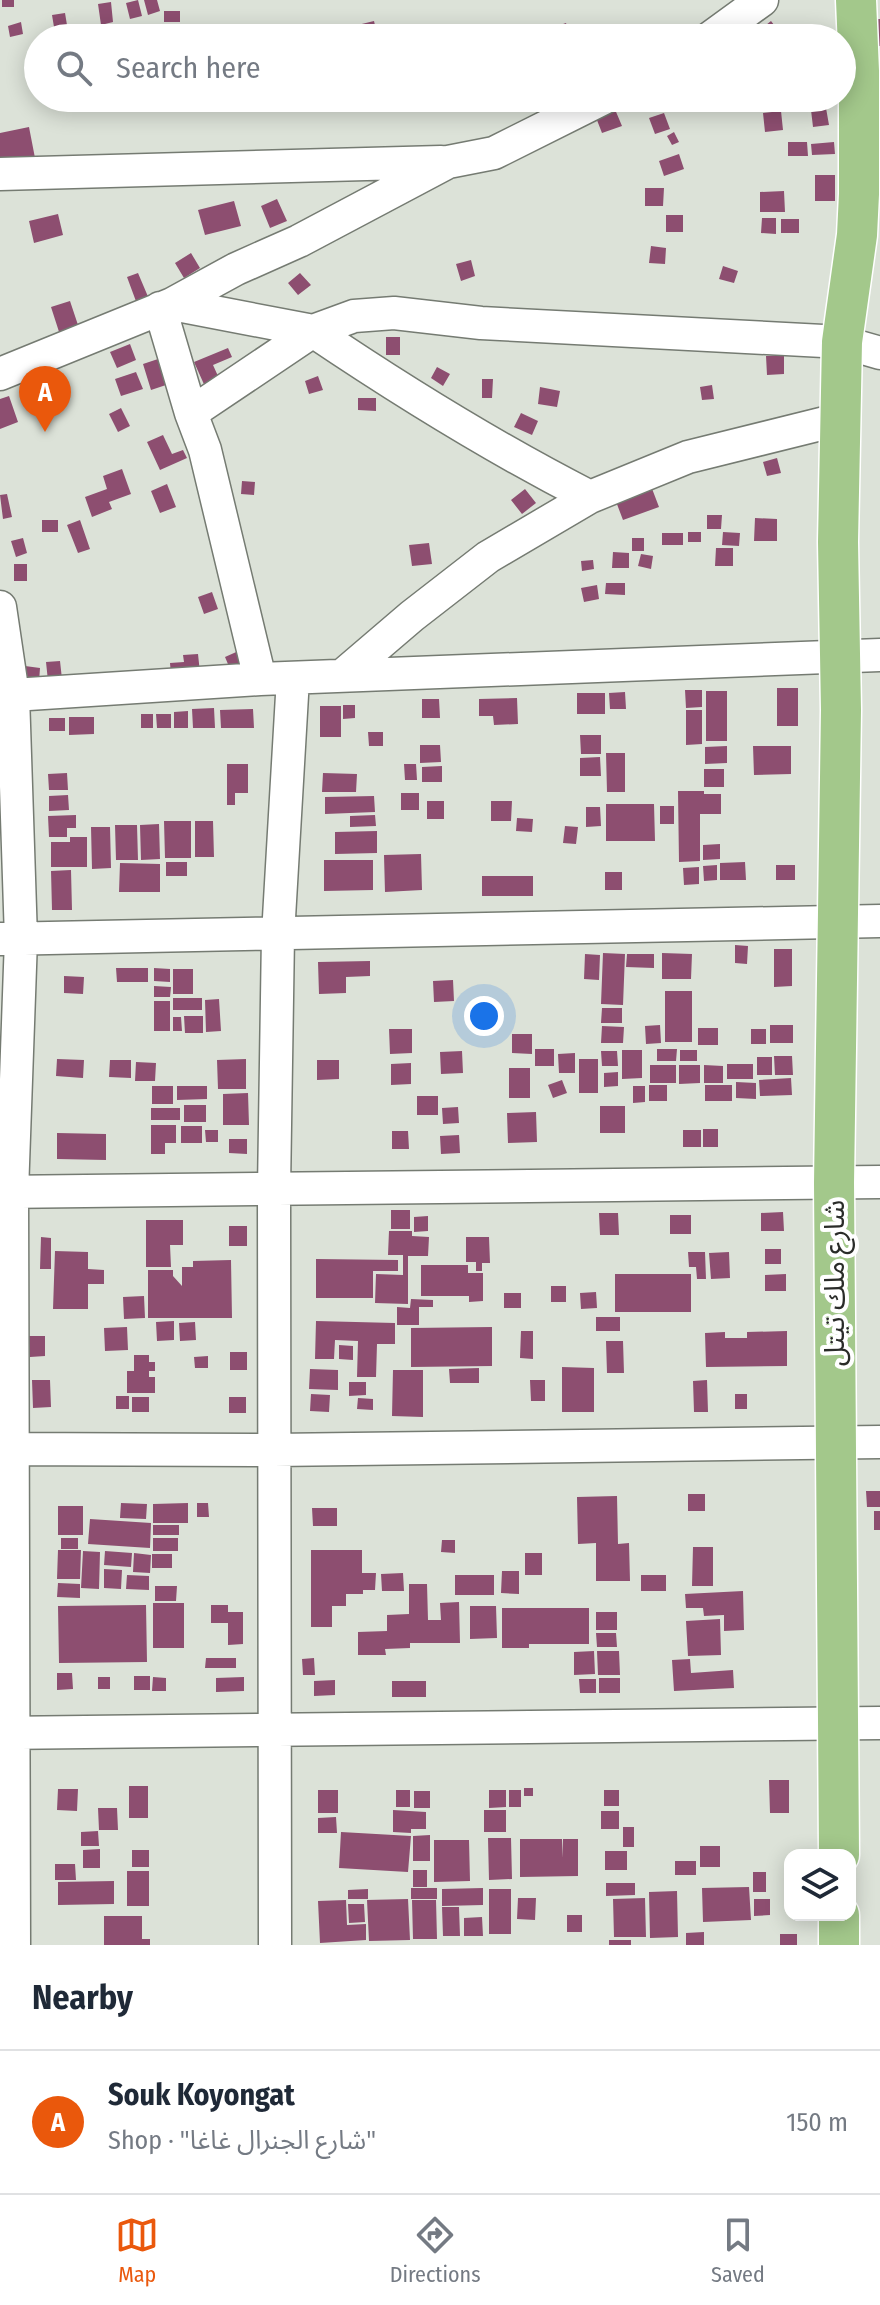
<!DOCTYPE html>
<html lang="en">
<head>
<meta charset="utf-8">
<style>
  :root { --surface:#fff; --page:#f2f2f3; --text:#1f2937; --muted:#747a83; --line:#e0e1e3; --accent:#ea580c }
  body { margin:0; font-family:"Fira Sans Condensed","Noto Sans Arabic",sans-serif; background:var(--page); color:var(--text) }
  .controls { position:absolute; right:24px; bottom:24px; display:grid; overflow:hidden; border-radius:16px; box-shadow:0 4px 20px #0003 }
  .controls button { width:72px; height:72px; display:grid; place-items:center; padding:0; border:0; border-bottom:2px solid var(--line); background:var(--surface); color:var(--text); font:40px sans-serif }
  .you { position:absolute; left:484px; top:1016px; width:28px; height:28px; margin:-20px; border:6px solid #fff; border-radius:50%; background:#1a73e8; box-shadow:0 0 0 12px #1a73e833 }
  .badge { display:grid; place-items:center; width:52px; height:52px; border-radius:50%; background:var(--accent); color:#fff; font-size:26px; font-weight:700 }
  .pin { position:absolute; translate:-50% -66px; filter:drop-shadow(0 2px 4px #0008) }
  .pin::after { content:''; position:absolute; top:42px; width:28px; height:24px; background:inherit; clip-path:polygon(0 0,100% 0,50% 100%) }
  .list { margin:0; padding:0; list-style:none }
  h2 { display:flex; justify-content:space-between; align-items:center; height:104px; margin:0; padding:0 32px; font-size:34px }
  h2 small { font-size:26px; font-weight:400; color:var(--muted) }
  .list li { display:grid; grid-template-columns:52px 1fr auto; gap:24px; align-items:center; box-sizing:border-box; height:144px; padding:0 32px; border-top:2px solid var(--line) }
  .list b { display:block; font-size:30px; white-space:nowrap }
  .list p { margin:0; font-size:26px; white-space:nowrap; color:var(--muted) }
  .list em { font-size:26px; font-style:normal; color:var(--muted) }
  .icon { flex:none; width:44px; height:44px; fill:none; stroke:currentColor; stroke-width:2; stroke-linecap:round; stroke-linejoin:round }
  .map { position:relative; flex:none; width:880px; height:1945px; overflow:hidden }
  .search { position:absolute; background:var(--surface); box-shadow:0 4px 20px #0003; left:24px; right:24px; top:24px; height:88px; display:flex; align-items:center; gap:20px; box-sizing:border-box; padding:0 28px; border-radius:44px; color:var(--muted); font-size:30px }
  .sheet { height:248px; background:var(--surface) }
  nav { display:flex; justify-content:space-around; align-items:center; box-sizing:border-box; height:112px; border-top:2px solid var(--line); background:var(--surface); font-size:22px; color:var(--muted) }
  nav a { display:grid; justify-items:center; gap:4px }
  nav .on { color:var(--accent) }
  .map>svg:first-child { display:block }
  .building { fill:#8d4e70 }
  .lines { fill:none; stroke-linecap:round; stroke-linejoin:round }
  .minor-casing { stroke:#757b72; stroke-width:35 }
  .major-casing { stroke:#fff; stroke-width:43 }
  .minor { stroke:#fff; stroke-width:32 }
  .major { stroke:#a3c88b; stroke-width:40 }
  .labels { text-anchor:middle; dominant-baseline:central; stroke-width:8; stroke-linejoin:round; paint-order:stroke }
  .street-label { font-size:28px; fill:#2a2c29; stroke:#fff }
</style>
</head>
<body>
<div class="map">
<svg width="880" height="1945" viewBox="0 0 880 1945">
  <rect width="100%" height="100%" fill="#dce2d8"/>
  <path class="building" d="M2 0H14V7H2Z
    M138 0 142 16 130 19 126 3Z
    M144 0H157L160 11 148 15Z
    M111 2 113 22 101 25 98 4Z
    M164 11H180V22H164Z
    M65 13 67 25 54 27 52 15Z
    M870 19H880V46H871Z
    M374 21 378 38H331L329 32Z
    M771 21 781 34 776 38H768L761 29Z
    M21 22 23 34 10 37 8 26Z
    M566 23 571 38H532L531 35Z
    M286 25 289 38H265L264 29Z
    M323 30 324 38H291V37Z
    M390 30 392 38H381L380 33Z
    M614 107 622 126 602 133 595 115Z
    M826 108 829 125 813 127 811 110Z
    M781 111 783 130 765 132 763 113Z
    M664 113 670 129 655 134 649 118Z
    M29 127 35 158 0 164V133Z
    M674 132 679 142 672 145 667 136Z
    M788 142H807L808 156H788Z
    M834 142 835 154 812 155 811 144Z
    M679 154 684 169 664 176 659 161Z
    M815 175H835V201H815Z
    M645 188H664L663 206H645Z
    M784 191 785 212H760V192Z
    M277 199 287 221 270 228 261 206Z
    M234 201 241 226 205 235 198 210Z
    M58 214 63 235 34 243 29 221Z
    M666 215H683V232H666Z
    M762 218H776V234L761 233Z
    M781 219H799V233H781Z
    M651 246 666 248 665 264 649 263Z
    M191 253 200 268 184 278 175 263Z
    M471 260 475 276 461 281 456 264Z
    M723 266 738 271 734 283 719 279Z
    M138 273 149 299 137 304 127 277Z
    M300 273 311 285 298 295 288 283Z
    M70 301 80 331 61 338 51 307Z
    M386 337H400V355H386Z
    M130 344 136 360 117 368 110 352Z
    M228 348 232 357 213 365 222 385 207 391 194 362Z
    M784 355V374L767 375 766 356Z
    M161 358 169 384 151 390 143 364Z
    M437 367 450 374 443 386 431 378Z
    M136 372 143 389 121 396 115 379Z
    M318 376 323 390 309 394 305 381Z
    M482 379H493L492 398H482Z
    M712 385 714 399 702 400 700 387Z
    M540 387 560 391 557 407 538 404Z
    M9 396 18 422 0 429V399Z
    M358 398H376V411L358 410Z
    M121 408 130 426 118 432 109 414Z
    M521 413 538 421 532 435 514 427Z
    M163 435 172 454 183 450 187 458 160 470 147 442Z
    M777 458 781 473 767 476 763 462Z
    M122 469 131 494 109 502 112 509 92 517 85 497 107 489 103 476Z
    M242 481 255 482 254 495 241 494Z
    M167 484 176 507 160 513 151 491Z
    M651 486 659 507 623 520 615 499Z
    M525 489 536 503 522 514 511 500Z
    M7 494 12 517 3 519 0 495Z
    M707 515H722L721 529H707Z
    M755 518 777 519V541H754Z
    M42 520H58V532H42Z
    M80 520 90 549 78 553 67 525Z
    M688 532H701V542H688Z
    M723 532 740 533 739 546 722 545Z
    M662 533H683V545H662Z
    M23 538 27 553 16 557 11 541Z
    M632 538H644V551H632Z
    M429 543 432 564 412 566 409 545Z
    M716 548H733V566H715Z
    M613 552 629 553V568H612Z
    M641 554 653 556 651 569 638 566Z
    M593 560 594 569 582 571 581 561Z
    M14 564H27V581H14Z
    M606 583H625V595L605 594Z
    M597 585 599 599 584 602 581 588Z
    M212 592 218 609 204 614 198 597Z
    M243 649 251 668 233 676 225 657Z
    M198 654 200 673 171 675 170 663 184 662 183 655Z
    M60 661 62 679 48 681 46 662Z
    M25 666 40 668 39 682 23 680Z
    M777 688H798V726H777Z
    M685 690H702V707L686 708Z
    M706 691H727V741H706Z
    M625 692 626 709H610L609 693Z
    M577 693H605V714H577Z
    M517 698 518 724 494 725 493 716H479V699Z
    M422 699H439L440 718H422Z
    M343 705H355V718L343 719Z
    M320 706H341V737H320Z
    M214 708 215 728H193L192 709Z
    M253 709 254 728H221L220 710Z
    M686 710H702V744L686 745Z
    M188 711V728H174V712Z
    M141 714H153V728H141Z
    M156 714H171V728H157Z
    M69 717H94V734L69 735Z
    M49 718H65V731H49Z
    M368 732H383V746H369Z
    M580 735H601V754H581Z
    M420 745H440L441 762 420 763Z
    M727 746V763L705 764V747Z
    M753 746H791V774L754 775Z
    M606 753H625V792H607Z
    M600 757 601 776H580V758Z
    M227 764H248V793H235V805H227Z
    M404 764H416L417 780H405Z
    M442 766V782H422V767Z
    M704 769H724V787H704Z
    M67 773 68 790H49L48 774Z
    M323 773 357 774 356 792H322Z
    M678 791H704V794H721V814H700V861L679 862Z
    M401 793H419V810H401Z
    M68 795 69 810 49 811V796Z
    M374 796 375 812 325 814V797Z
    M427 801H444V819H427Z
    M491 801H512L511 821H491Z
    M606 804H654L655 841H606Z
    M660 806H674V824H660Z
    M586 807H600L601 826 586 827Z
    M76 815V828H67V837H49L48 816Z
    M375 815 376 826 350 827V816Z
    M517 818 533 819 532 832 516 831Z
    M164 821H191V858H165Z
    M195 821H213L214 857H195Z
    M159 824 160 859 141 860 140 825Z
    M115 825H137L138 860H116Z
    M565 826 578 827 576 844 563 843Z
    M91 827H110L111 868 92 869Z
    M377 831V853L335 854V832Z
    M70 837H87V867H51V842H70Z
    M720 844V859L703 860V845Z
    M421 854 422 890 385 892 384 855Z
    M324 860H373V890L324 891Z
    M166 862H187V876H166Z
    M745 862 746 880H720V863Z
    M120 863 160 864V892H119Z
    M717 865V880L704 881 703 866Z
    M776 865H795V880H776Z
    M699 867V884L684 885 683 868Z
    M71 870 72 910H52L51 871Z
    M605 872H622V890H605Z
    M482 876H533V896H482Z
    M735 945 748 946 747 964 735 963Z
    M774 949H792V986L774 987Z
    M603 953 625 954 623 1005 601 1004Z
    M662 953 692 954 691 979H662Z
    M585 954 600 955 599 980 584 979Z
    M627 954H654V968L626 967Z
    M370 961V976L346 977V993L319 994 318 962Z
    M116 968H148V982H117Z
    M154 968 170 969V982L154 981Z
    M173 969H193V994H173Z
    M64 976 84 977 83 994 64 993Z
    M453 980 454 1001 434 1002 433 981Z
    M154 986 171 987 170 997H154Z
    M665 991H692V1042H665Z
    M173 998H202V1010H173Z
    M219 999 221 1031 206 1032 205 1000Z
    M154 1001H170V1031H154Z
    M602 1008H622V1023H601Z
    M184 1016H203V1033H185Z
    M173 1017H181L182 1031H173Z
    M660 1025 661 1043 646 1044 645 1026Z
    M770 1025H793V1043H770Z
    M602 1026 624 1027 623 1043H601Z
    M698 1028H718V1045H698Z
    M389 1029H412V1053L390 1054Z
    M751 1029H766V1044H751Z
    M512 1034H532V1054L512 1053Z
    M535 1049H554V1066H535Z
    M657 1049H677L676 1061H657Z
    M622 1050H642V1078L622 1079Z
    M680 1050H697V1061H680Z
    M462 1051 463 1073 441 1074 440 1052Z
    M601 1051H617L618 1066H602Z
    M575 1053V1073H559L558 1054Z
    M774 1056H792L793 1075H775Z
    M757 1057H772V1075H757Z
    M57 1059 84 1060 83 1078 56 1076Z
    M246 1059V1089H218L217 1060Z
    M579 1059H598V1093H579Z
    M110 1060H131V1078L109 1077Z
    M317 1060H339V1079L317 1080Z
    M136 1062 156 1063 155 1081H135Z
    M411 1063V1084L391 1085V1064Z
    M727 1064H753V1079H727Z
    M650 1065H676V1083H650Z
    M679 1065H700V1083L679 1084Z
    M704 1065 723 1066V1083H704Z
    M509 1068H530V1098H509Z
    M618 1072V1086L604 1087V1073Z
    M791 1078 792 1095 760 1096 759 1080Z
    M562 1080 567 1093 553 1098 548 1085Z
    M736 1082 756 1083V1099L736 1098Z
    M649 1085H667V1101H649Z
    M705 1085H732V1101H705Z
    M152 1086H173V1104H152Z
    M177 1086H207V1099L177 1100Z
    M633 1086H645V1102L633 1103Z
    M248 1093 249 1125H223V1094Z
    M417 1096H438V1115H417Z
    M184 1105H206V1122H184Z
    M600 1106H625V1133H600Z
    M458 1107 459 1123 443 1124 442 1108Z
    M151 1108H180V1120H151Z
    M536 1112 537 1142 508 1143 507 1113Z
    M151 1125H176V1143H165V1154H151Z
    M181 1126H202V1143H181Z
    M703 1129H718V1147H703Z
    M205 1130H218V1142H206Z
    M683 1130H701V1147H683Z
    M392 1131H408L409 1149H392Z
    M57 1133 106 1134V1160L57 1159Z
    M459 1135 460 1153 441 1154 440 1136Z
    M229 1139H247V1154L229 1153Z
    M391 1210H410V1229H391Z
    M783 1212 784 1231H761V1213Z
    M599 1213H618L619 1235H600Z
    M670 1215H691V1234H670Z
    M428 1216V1231L414 1232V1217Z
    M146 1220H183V1245H170L171 1267H146Z
    M229 1226H247V1246H229Z
    M389 1231H412V1236L429 1237 428 1256H408V1304L375 1303 376 1274 403 1275V1255H388Z
    M41 1237 51 1238V1269H40Z
    M466 1237H489L490 1263H482V1271H476V1262H466Z
    M765 1249H781V1264H765Z
    M55 1251 88 1252V1269L104 1270V1284H88V1309H53Z
    M688 1252H705L706 1279H697L696 1267H689Z
    M729 1252 730 1278 711 1279 709 1253Z
    M316 1259 398 1260V1271H373V1298H316Z
    M231 1260 232 1318H148V1270H173V1276L182 1286V1267H193V1261Z
    M421 1265H468V1273H483V1301L469 1302V1296H421Z
    M615 1274H691V1312H615Z
    M786 1274V1291H765V1275Z
    M551 1286H566V1302H551Z
    M596 1292 597 1308 581 1309 580 1293Z
    M504 1293H521V1308H504Z
    M144 1296 145 1318 124 1319 123 1297Z
    M411 1299 433 1300V1307H419V1325H397V1307L410 1308Z
    M596 1317H620V1331H596Z
    M174 1321V1340L157 1341 156 1322Z
    M316 1321 395 1323V1344H377L376 1377H357L358 1341 335 1340 334 1359H315Z
    M195 1322 196 1340 180 1341 179 1323Z
    M127 1327 128 1350 105 1351 104 1328Z
    M492 1327V1366L411 1367V1328Z
    M521 1331H533V1359L520 1358Z
    M787 1331V1366L706 1367 705 1333 725 1332V1338H747V1332Z
    M29 1336H45V1356L30 1357Z
    M606 1341H623L624 1373H607Z
    M339 1345 353 1346V1360L339 1359Z
    M230 1352H247V1370H230Z
    M134 1355H149V1362H155V1371H149V1377H155V1393H127V1371H134Z
    M208 1356V1368H195L194 1357Z
    M562 1367 594 1368V1412H562Z
    M479 1368V1383H450L449 1369Z
    M310 1369 338 1370V1390L309 1389Z
    M393 1370H423V1417L392 1416Z
    M32 1380H50L51 1407 33 1408Z
    M530 1380H545V1401H531Z
    M707 1380 708 1412H694L693 1381Z
    M349 1382H366V1395L349 1396Z
    M311 1394 330 1395 329 1412 310 1411Z
    M735 1394H747V1409H735Z
    M116 1396H129V1409H116Z
    M132 1397H149V1412H132Z
    M229 1397H246V1413H229Z
    M358 1398 373 1399V1410L357 1409Z
    M866 1491H880V1507H867Z
    M688 1494H705V1511H688Z
    M617 1496 618 1544 629 1543 630 1581H596V1543L578 1544 577 1497Z
    M121 1503 147 1504 146 1519 120 1518Z
    M188 1503V1523H153V1504Z
    M197 1503H208L209 1517H197Z
    M58 1506H83V1535H58Z
    M312 1508H337V1526H313Z
    M874 1511H880V1530H874Z
    M90 1519 151 1523 150 1548 88 1544Z
    M153 1525H179V1535H153Z
    M61 1538H78V1549H61Z
    M153 1538H178V1551H153Z
    M442 1540H455V1553L441 1552Z
    M693 1547H713V1586H692Z
    M58 1550H81L80 1579H57Z
    M311 1550H362V1573H376L375 1590H363V1594H346V1606H332V1627H311Z
    M83 1551 100 1552 99 1589 81 1588Z
    M105 1551 132 1553 131 1567 104 1565Z
    M134 1553 151 1555 150 1573 133 1572Z
    M525 1553H542V1575H525Z
    M152 1554H172V1568H152Z
    M104 1569 122 1570 121 1589 104 1588Z
    M502 1571H519V1594L501 1593Z
    M403 1573 404 1591H382L381 1574Z
    M127 1575 149 1576V1590L126 1589Z
    M455 1575H494V1595H455Z
    M641 1575H666V1591H641Z
    M58 1583 80 1584V1598L57 1597Z
    M409 1584H427L428 1620H441L440 1603 459 1602 460 1643H410V1648L385 1649 386 1655H358V1632L387 1631V1615L409 1614Z
    M155 1586H177L176 1601H155Z
    M743 1591 744 1630 724 1631V1615L704 1616 703 1608H686L685 1594Z
    M153 1603H184V1648H153Z
    M146 1605 147 1662 59 1663 58 1606Z
    M211 1605H228V1612H243V1644L228 1645V1623H211Z
    M470 1606H496L497 1638 470 1639Z
    M502 1608H589V1644H529V1648H502Z
    M596 1612H617V1630H596Z
    M720 1619 721 1655 688 1656 686 1621Z
    M596 1633H616L617 1647H597Z
    M594 1651 595 1674 574 1675V1652Z
    M597 1651H619L620 1675H598Z
    M206 1658H236V1668H205Z
    M314 1658 315 1675H303L302 1659Z
    M690 1659 691 1673 733 1670 734 1688 674 1691 672 1660Z
    M57 1673H72L73 1689 57 1690Z
    M134 1676H150V1690H134Z
    M98 1677H110V1689H98Z
    M153 1677 166 1678V1691H152Z
    M244 1677V1691L216 1692V1678Z
    M599 1678H620V1693H599Z
    M579 1679H596V1693H580Z
    M335 1680V1695L314 1696V1681Z
    M392 1681H426V1697H392Z
    M769 1780H789V1813H770Z
    M129 1786H148V1818H129Z
    M524 1788H533V1796H524Z
    M58 1789H78L77 1811 57 1810Z
    M318 1790H338V1813H318Z
    M396 1790H410V1807H396Z
    M489 1790H506V1807L489 1808Z
    M509 1790H521V1807H509Z
    M604 1790H619V1806H604Z
    M414 1791H430V1808H414Z
    M98 1808H117L118 1830H99Z
    M393 1810 426 1812V1829H411V1833L393 1832Z
    M484 1810H506V1832H484Z
    M601 1811H619V1829H601Z
    M336 1817 337 1833H318V1818Z
    M623 1827H634V1847H623Z
    M98 1831 99 1846H81V1832Z
    M341 1832 411 1836 408 1872 339 1868Z
    M430 1835V1861H413V1836Z
    M488 1838H511L512 1879 489 1880Z
    M520 1839H562L563 1858V1839H578V1876L520 1877Z
    M434 1840H469L470 1881 434 1882Z
    M700 1846H720V1867H700Z
    M100 1849V1868H83V1850Z
    M132 1850H149V1867H132Z
    M605 1851H627V1870H605Z
    M675 1861H696V1875H675Z
    M55 1864H75L76 1880H55Z
    M413 1870H427V1887H413Z
    M127 1871H149V1906H127Z
    M753 1872H766V1892H753Z
    M114 1881V1904L58 1905V1882Z
    M606 1883H635V1895L606 1896Z
    M749 1887 751 1920 703 1922 702 1888Z
    M411 1888H437V1899H411Z
    M483 1888V1905L442 1906V1889Z
    M368 1889V1899H348V1890Z
    M489 1889H511V1934H489Z
    M677 1891 678 1937 650 1938 649 1892Z
    M518 1898H536L535 1920 517 1919Z
    M645 1898 646 1937H614L613 1899Z
    M408 1899 410 1940 369 1941 367 1900Z
    M754 1899H770V1915L754 1916Z
    M346 1900 347 1925 366 1924V1940L320 1943 318 1901Z
    M412 1900H436L437 1939H413Z
    M348 1904H364L365 1922 349 1923Z
    M442 1907H459L460 1936H443Z
    M567 1915H582V1932H567Z
    M104 1916H142V1939H150V1945H104Z
    M482 1917 483 1936H464V1918Z
    M704 1932V1945H686V1933Z
    M780 1934H797V1945H780Z
    M609 1940H631V1945H609Z"/>
  <g class="lines">
    <defs>
      <path id="minor" d="M710 38 762 0
        M0 174 441 162
        M172 304 313 331 354 316 394 313 481 323 842 342 880 353
        M160 308 191 413
        M0 374 172 304 236 269 299 241 448 162 494 153 604 98
        M0 607 13 695 260 679 880 655
        M343 675 412 616 488 557 590 497 688 457 841 419
        M260 679 205 450 191 413 313 331C402 391 494 448 590 497
        M13 695 21 939 12 1192 14 1945
        M0 939 880 921
        M0 1192 880 1182
        M0 1449 274 1450 880 1442
        M0 1733 880 1723
        M275 1945 274 1189 278 935 293 678"/>
      <path id="major" d="M839 1855 834 1183 841 710 838 542 842 342 857 235 859 194V71L856 0
        M839 1945V1915"/>
    </defs>
    <use href="#minor" class="minor-casing"/>
    <use href="#major" class="major-casing"/>
    <use href="#minor" class="minor"/>
    <use href="#major" class="major"/>
  </g>
  <g class="labels">
    <g class="street-label">
      <text transform="translate(834 1283) rotate(-90)">شارع ملك تيتل</text>
    </g>
  </g>
</svg>
<div class="controls">
<button><svg class="icon" aria-label="layers" viewBox="0 0 24 24"><path d="M12 4l9 5-9 5-9-5zM3 14l9 5 9-5"/></svg></button>
</div>
<div class="you"></div>
<div class="pin badge" style="left:45px;top:432px">A</div>
<div class="search"><svg class="icon" aria-label="search" viewBox="0 0 24 24"><circle cx="10" cy="10" r="6"/><path d="M15 15l6 6"/></svg>Search here</div>
</div>
<section class="sheet">
<h2>Nearby<small></small></h2>
<ul class="list">
<li><span class="badge">A</span><div><b>Souk Koyongat</b><p>Shop · &quot;شارع الجنرال غاغا&quot;</p></div><em>150 m</em></li>
</ul>
</section>
<nav>
<a class="on"><svg class="icon" aria-label="map" viewBox="0 0 24 24"><path d="M3 6l6-2 6 2 6-2v14l-6 2-6-2-6 2zM9 4v14M15 6v14"/></svg>Map</a>
<a><svg class="icon" aria-label="directions" viewBox="0 0 24 24"><path d="M12 3l9 9-9 9-9-9zM9 14v-3h6M13 9l2 2-2 2"/></svg>Directions</a>
<a><svg class="icon" aria-label="saved" viewBox="0 0 24 24"><path d="M7 4h10v16l-5-4-5 4z"/></svg>Saved</a>
</nav>
</body>
</html>
